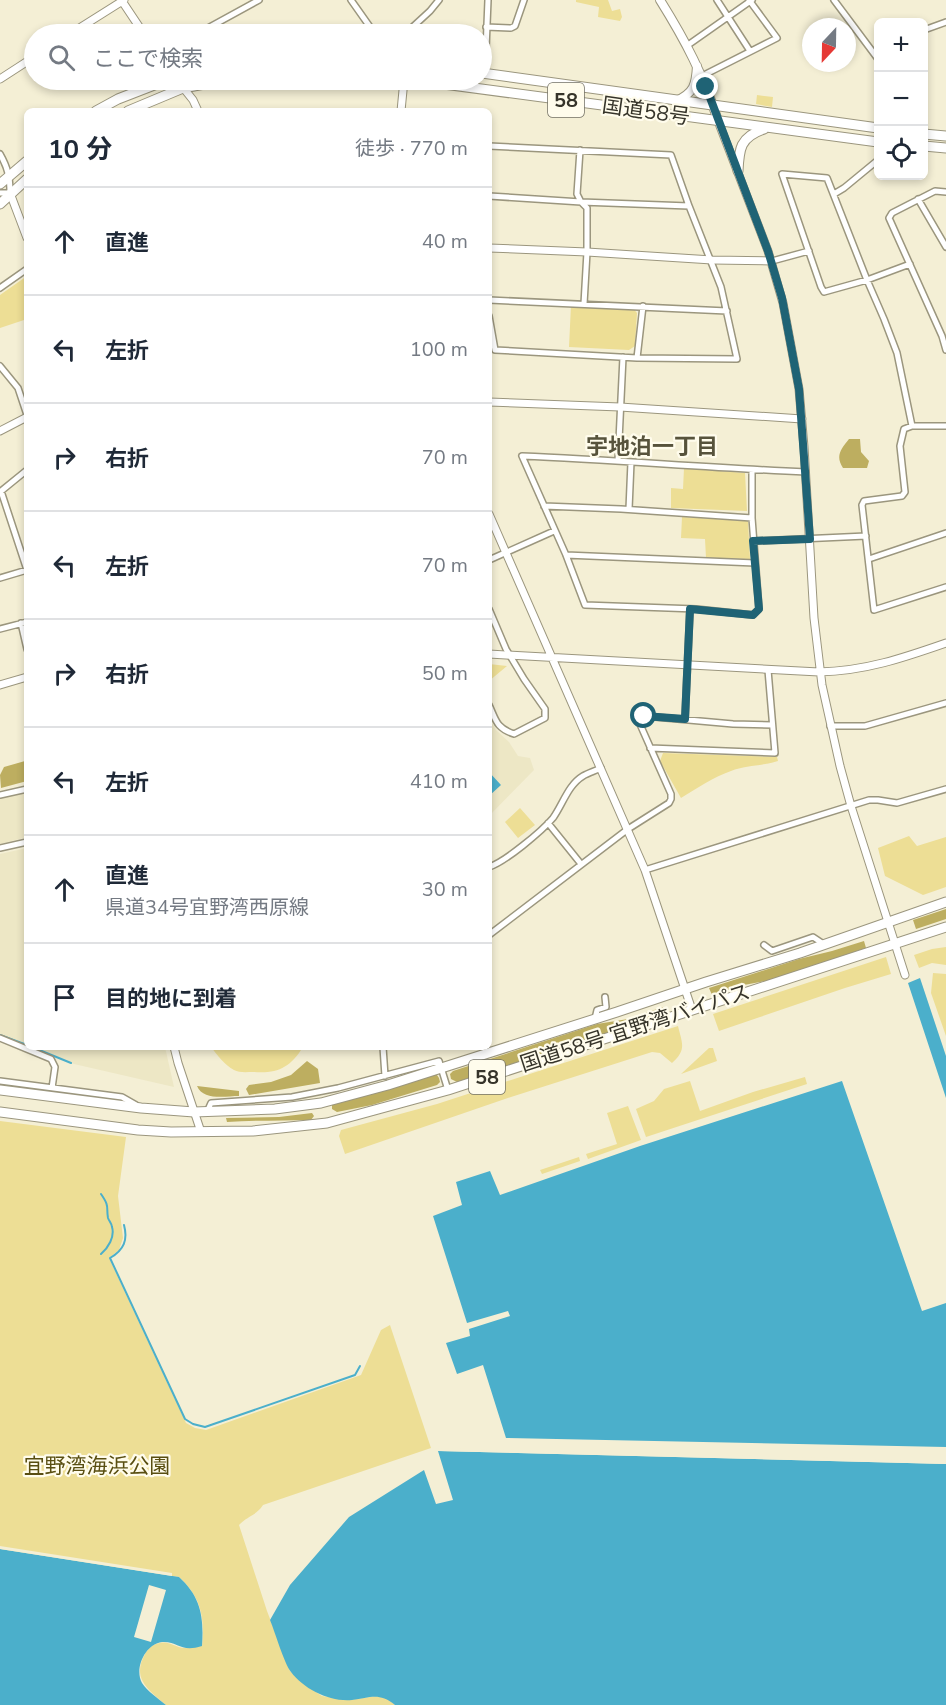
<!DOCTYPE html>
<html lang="ja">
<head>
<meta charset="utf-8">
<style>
  :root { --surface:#fff; --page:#f2f2f3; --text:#1f2937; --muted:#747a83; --line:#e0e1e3 }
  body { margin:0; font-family:"Nunito Sans","Noto Sans JP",sans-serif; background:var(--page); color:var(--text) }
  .controls { position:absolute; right:18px; top:18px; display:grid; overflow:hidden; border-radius:9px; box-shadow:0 3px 9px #0003 }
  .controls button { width:54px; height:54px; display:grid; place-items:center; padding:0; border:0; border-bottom:2px solid var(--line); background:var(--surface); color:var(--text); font:30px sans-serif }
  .compass { position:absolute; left:802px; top:18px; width:54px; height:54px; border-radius:50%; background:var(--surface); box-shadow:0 3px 9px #0003; rotate:202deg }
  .stop { position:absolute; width:18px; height:18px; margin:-14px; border:4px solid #1f6375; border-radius:50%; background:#fff }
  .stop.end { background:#1f6375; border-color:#fff; box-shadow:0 2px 6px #0008 }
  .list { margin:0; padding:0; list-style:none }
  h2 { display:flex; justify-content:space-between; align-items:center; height:78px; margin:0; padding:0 24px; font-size:26px }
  h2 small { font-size:20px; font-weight:400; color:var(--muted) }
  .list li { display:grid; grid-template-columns:39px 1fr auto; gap:18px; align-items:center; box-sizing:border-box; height:108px; padding:0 24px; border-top:2px solid var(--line) }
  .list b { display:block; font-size:22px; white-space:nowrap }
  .list p { margin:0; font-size:20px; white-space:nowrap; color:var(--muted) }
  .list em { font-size:20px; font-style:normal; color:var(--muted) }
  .icon { flex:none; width:33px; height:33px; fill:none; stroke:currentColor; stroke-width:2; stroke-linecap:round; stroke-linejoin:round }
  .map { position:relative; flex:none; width:946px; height:1705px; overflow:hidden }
  .search { position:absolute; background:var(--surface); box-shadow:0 3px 9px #0003; left:24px; top:24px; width:468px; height:66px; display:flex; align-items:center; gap:15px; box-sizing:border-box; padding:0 21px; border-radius:33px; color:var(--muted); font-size:22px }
  .panel { position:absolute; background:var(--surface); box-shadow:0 3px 9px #0003; left:24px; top:108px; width:468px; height:942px; border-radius:9px }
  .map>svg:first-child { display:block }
  .built { fill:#ede7c5 }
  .green { fill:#edde95 }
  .forest { fill:#bdae60 }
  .water { fill:#4bafcb }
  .pier { fill:#f4efd5 }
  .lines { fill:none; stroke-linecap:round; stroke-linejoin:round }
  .stream { stroke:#4bafcb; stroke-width:2 }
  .minor-casing { stroke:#9b967e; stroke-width:8 }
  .tertiary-casing { stroke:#9b967e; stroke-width:9 }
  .secondary-casing { stroke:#9b967e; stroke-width:10 }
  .trunk-casing { stroke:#9b967e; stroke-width:11 }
  .minor { stroke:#fff; stroke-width:5 }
  .tertiary { stroke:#fff; stroke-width:7 }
  .secondary { stroke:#fff; stroke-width:8 }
  .trunk { stroke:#fff; stroke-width:9 }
  .route { stroke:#1f6375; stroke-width:8 }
  .labels { text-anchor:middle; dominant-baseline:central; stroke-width:4.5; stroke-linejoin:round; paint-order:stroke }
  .shield { fill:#fffcec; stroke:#727064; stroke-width:1.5 }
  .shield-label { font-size:20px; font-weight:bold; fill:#36342a }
  .street-label { font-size:21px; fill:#36342a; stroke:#fffcec }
  .park-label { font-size:21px; fill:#594e11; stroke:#fffcec }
  .neighbourhood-label { font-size:22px; font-weight:bold; fill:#57533c; stroke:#fffcec }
</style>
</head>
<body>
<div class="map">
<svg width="946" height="1705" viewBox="0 0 946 1705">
  <rect width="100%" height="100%" fill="#f4efd5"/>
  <path class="built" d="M489 718 496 730 509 742 518 756 530 758 534 770 489 816Z
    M27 791V837L0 844V798Z
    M27 848V1046L0 1036V854Z
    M29 1047H165L174 1087 74 1064Z"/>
  <path class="green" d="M576 0H608L612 11 620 9 622 17 620 21 598 17 599 7 576 2Z
    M757 95 773 97 772 107 756 104Z
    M27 276V319L0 328V295Z
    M571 305 633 308 637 313 635 346 629 350 569 347Z
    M684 468 745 473 747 511 671 508V488L683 489Z
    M682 517 748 521 750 559 706 558 705 539 681 538Z
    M489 664 507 666 489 681Z
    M663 753 777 757 778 761C763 766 746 765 731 771 714 777 697 788 681 798L660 761Z
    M520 808 535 825 518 838 505 822Z
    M909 836 917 846 946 837V887L923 895 885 876 878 848Z
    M946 947V965L932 963 919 968 914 955 932 949Z
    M886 957 891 974 845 988 719 1031 713 1014Z
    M933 973 946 974V1036L931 993Z
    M678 1026C682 1043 687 1050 672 1063L660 1053 652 1052 511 1097 345 1154 339 1136 341 1130 437 1104Z
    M211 1047H303C290 1068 277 1074 253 1072 247 1072 239 1073 234 1070 225 1065 217 1055 211 1047Z
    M709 1048H713L717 1061 681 1074Z
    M805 1077 807 1084 646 1137 636 1109 654 1101 664 1089 690 1081 700 1111 753 1092Z
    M628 1106 641 1140 588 1159 586 1154 617 1144 607 1113Z
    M0 1121 126 1137 118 1196 123 1238 119 1250 109 1258 186 1423 195 1428 206 1430 361 1375 381 1330 390 1325 431 1448 263 1505C256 1516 247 1516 239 1525L267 1611 290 1671 306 1685 322 1696 349 1700 377 1696 387 1698 395 1705H166C149 1690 131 1679 145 1654 148 1648 153 1644 160 1643 169 1641 175 1647 183 1648 189 1648 196 1646 202 1646 205 1617 201 1597 179 1577L0 1549Z
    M579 1157 580 1161 542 1174 540 1170Z"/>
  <path class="forest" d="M849 439H860L861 452 869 461 867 468H843C835 456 841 449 849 439Z
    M25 761 27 781 1 788 0 775 4 767Z
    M946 909V919L916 929 913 920Z
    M864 941 866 948 771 980 744 985 712 995 709 988 799 959 832 951Z
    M663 1007 665 1014 457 1082 451 1079 450 1074 453 1071 597 1024 628 1019Z
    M307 1061 318 1069 320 1083 249 1095 246 1089 249 1085 271 1082 291 1075Z
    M432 1074 437 1075 439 1078 440 1082 437 1085 372 1105 337 1112 332 1109V1105Z
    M197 1086 239 1091V1096C226 1096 203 1101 197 1086Z
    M312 1113 314 1116 311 1120C283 1121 255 1120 227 1122L226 1118 279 1117Z"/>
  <path class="water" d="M489 772 501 785 489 796Z
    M920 978 946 1056V1098L908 983Z
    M842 1081 922 1311 946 1303V1447L506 1438 483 1365 457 1374 446 1343 470 1336 469 1329 510 1316 508 1311 467 1323 433 1216 462 1205 456 1182 490 1171 500 1195 640 1146Z
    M438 1451 946 1464V1705H395C379 1692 370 1698 352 1700 329 1702 304 1689 291 1672 284 1663 275 1632 270 1620L290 1585 349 1517 424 1470 436 1504 453 1500Z
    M0 1549 179 1577C201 1597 204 1617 202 1646 180 1653 179 1641 162 1642 145 1644 134 1669 142 1683 147 1691 159 1699 166 1705H0Z"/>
  <path class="pier" d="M439 1448 946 1461V1464L438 1451 436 1449Z
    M0 1546 172 1573V1576L0 1549Z
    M149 1585 166 1590 151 1642 134 1637Z"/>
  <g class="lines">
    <path class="stream" d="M0 1035 27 1045
      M32 1047 71 1063
      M124 1225C128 1240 124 1250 110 1258L185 1419 193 1424 205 1427 355 1375 360 1366
      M101 1254C108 1248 115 1237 112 1227 112 1224 109 1221 108 1218 106 1206 110 1207 101 1194"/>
    <defs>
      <path id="minor" d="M351 0 375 34
        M717 0 750 51
        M834 0 878 59
        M486 27 511 28 515 26 524 0
        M924 30 946 22
        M197 34 259 0
        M405 34 430 11 439 0
        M688 45 752 0
        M485 74 488 0
        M702 76 777 38 749 0
        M489 146 671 155 689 206 581 202 577 194 580 150
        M0 154C8 168 10 178 10 193H0
        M946 192 935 191 892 213 889 218 942 336 946 350
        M834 194 844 188 878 160
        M489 196 581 202 587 208V252L584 304
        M918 199 946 247
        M772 261 809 251
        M910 264 867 280 824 292 821 287 782 174 827 178 867 280 884 319 897 353 912 426
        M0 288 27 269
        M489 300 727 311
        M489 316 495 350 637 358 737 359 721 287 689 206
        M637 358 643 306
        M0 366 18 388 27 415
        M946 426H912L904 429 900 446 905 492 902 496 864 501 862 505 874 610 946 587
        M618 461 623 357
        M752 470V518L759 609 753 615 696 609 585 605 566 555 522 456C617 460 711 468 806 472
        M0 492 27 470
        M544 506 621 509 752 518
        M629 509 631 462
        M754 541 866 536
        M566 555 755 563
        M869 559 946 533
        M489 560 554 531
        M0 578 27 570 1 491
        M489 609 506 649 524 679 545 709V718L514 734C496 728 496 720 489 705
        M21 623 27 649
        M0 629 27 622
        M685 719 690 609
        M830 726H865L946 703
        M650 748 775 753 768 670
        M0 795 27 789
        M548 823 581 864
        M0 848 27 842
        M489 867C505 862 542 831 553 818 563 804 568 785 583 776 588 773 595 771 601 768
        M645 870 869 800H878L897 803 946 789
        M489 935 628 829 669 803 671 799V794L639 722V717L644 716 733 724 772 725
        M764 945 772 951 813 937 825 945
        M595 1019 597 1010 606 1007 605 997
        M0 1038 51 1059 55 1067 52 1088
        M383 1047 385 1076
        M0 1081 122 1097 136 1105
        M207 1112 211 1103 292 1097 338 1088 439 1061 448 1090"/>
      <path id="tertiary" d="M122 1 144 34
        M70 34 124 0
        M0 79 34 57
        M177 80 193 100 198 111
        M401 111 404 80
        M718 121 768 251 783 303 799 389 804 447 814 618 822 685 840 766 851 806 905 975
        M10 193 27 238
        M489 248 587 252 712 260 772 261
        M489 402 620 407 802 419
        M0 431 27 417
        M489 514 645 870 692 1010
        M489 654 819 672C865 671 903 658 946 643
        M0 685 27 677
        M174 1047 178 1063 201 1132"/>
      <path id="secondary" d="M660 0C685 40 704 76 718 121
        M676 101C694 93 696 85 697 66"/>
      <path id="trunk" d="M482 73 878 128
        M414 80 878 142
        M96 111 118 99 167 80
        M128 111 183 88 226 80
        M924 134 946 136
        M924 146 946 148
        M738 171C739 149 740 137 764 129
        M0 184 27 161
        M0 204 27 179
        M0 1090 141 1108 194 1112 275 1109 321 1103 388 1085 617 1012 706 982 800 953 946 902
        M0 1112 138 1130 171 1132 253 1131 327 1123 448 1090 946 927"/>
    </defs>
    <use href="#minor" class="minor-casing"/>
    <use href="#tertiary" class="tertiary-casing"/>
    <use href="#secondary" class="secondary-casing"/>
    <use href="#trunk" class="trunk-casing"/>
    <use href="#minor" class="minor"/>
    <use href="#tertiary" class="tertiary"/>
    <use href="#secondary" class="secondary"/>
    <use href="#trunk" class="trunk"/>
  </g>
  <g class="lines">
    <path class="route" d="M644 716 685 719 690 609 753 615 759 609 753 541 810 539 799 389 782 298 768 251 706 87"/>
  </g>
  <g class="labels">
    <g class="shield">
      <rect x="548" y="83" width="36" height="34" rx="4.5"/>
      <rect x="469" y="1060" width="36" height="34" rx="4.5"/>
    </g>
    <g class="shield-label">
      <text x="566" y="100">58</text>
      <text x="487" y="1077">58</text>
    </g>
    <g class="street-label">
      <text transform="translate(646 111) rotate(8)">国道58号</text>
      <text transform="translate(635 1028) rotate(-18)">国道58号 宜野湾バイパス</text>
    </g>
    <g class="park-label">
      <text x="97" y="1466">宜野湾海浜公園</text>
    </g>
    <g class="neighbourhood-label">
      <text x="652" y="447">宇地泊一丁目</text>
    </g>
  </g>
</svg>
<div class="controls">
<button>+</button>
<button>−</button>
<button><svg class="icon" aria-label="locate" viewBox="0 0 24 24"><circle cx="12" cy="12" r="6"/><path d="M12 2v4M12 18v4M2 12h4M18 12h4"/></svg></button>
</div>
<svg class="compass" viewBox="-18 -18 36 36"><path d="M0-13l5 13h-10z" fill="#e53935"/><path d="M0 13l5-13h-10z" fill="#747a83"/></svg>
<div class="stop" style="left:644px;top:716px"></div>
<div class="stop end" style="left:706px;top:87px"></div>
<div class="search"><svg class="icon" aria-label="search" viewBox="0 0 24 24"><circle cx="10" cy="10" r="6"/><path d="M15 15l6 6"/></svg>ここで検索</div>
<section class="panel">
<h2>10 分<small>徒歩 · 770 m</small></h2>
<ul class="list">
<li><svg class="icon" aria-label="ahead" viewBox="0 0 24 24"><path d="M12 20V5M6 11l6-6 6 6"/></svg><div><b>直進</b></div><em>40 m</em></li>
<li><svg class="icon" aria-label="left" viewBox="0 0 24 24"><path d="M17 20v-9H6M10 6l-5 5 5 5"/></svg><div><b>左折</b></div><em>100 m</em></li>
<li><svg class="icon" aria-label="right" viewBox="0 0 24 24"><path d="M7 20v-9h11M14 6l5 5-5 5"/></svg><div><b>右折</b></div><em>70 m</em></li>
<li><svg class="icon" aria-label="left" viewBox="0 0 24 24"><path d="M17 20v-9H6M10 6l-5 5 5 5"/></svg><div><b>左折</b></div><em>70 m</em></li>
<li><svg class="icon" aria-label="right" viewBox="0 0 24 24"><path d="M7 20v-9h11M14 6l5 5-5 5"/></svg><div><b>右折</b></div><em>50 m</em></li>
<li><svg class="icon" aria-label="left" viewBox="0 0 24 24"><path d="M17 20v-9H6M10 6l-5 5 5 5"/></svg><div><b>左折</b></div><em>410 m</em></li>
<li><svg class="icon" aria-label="ahead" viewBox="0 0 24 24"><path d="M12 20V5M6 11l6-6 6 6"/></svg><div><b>直進</b><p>県道34号宜野湾西原線</p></div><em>30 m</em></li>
<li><svg class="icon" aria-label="arrive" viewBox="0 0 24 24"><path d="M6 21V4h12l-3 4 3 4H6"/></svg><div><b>目的地に到着</b></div></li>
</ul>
</section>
</div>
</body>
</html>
